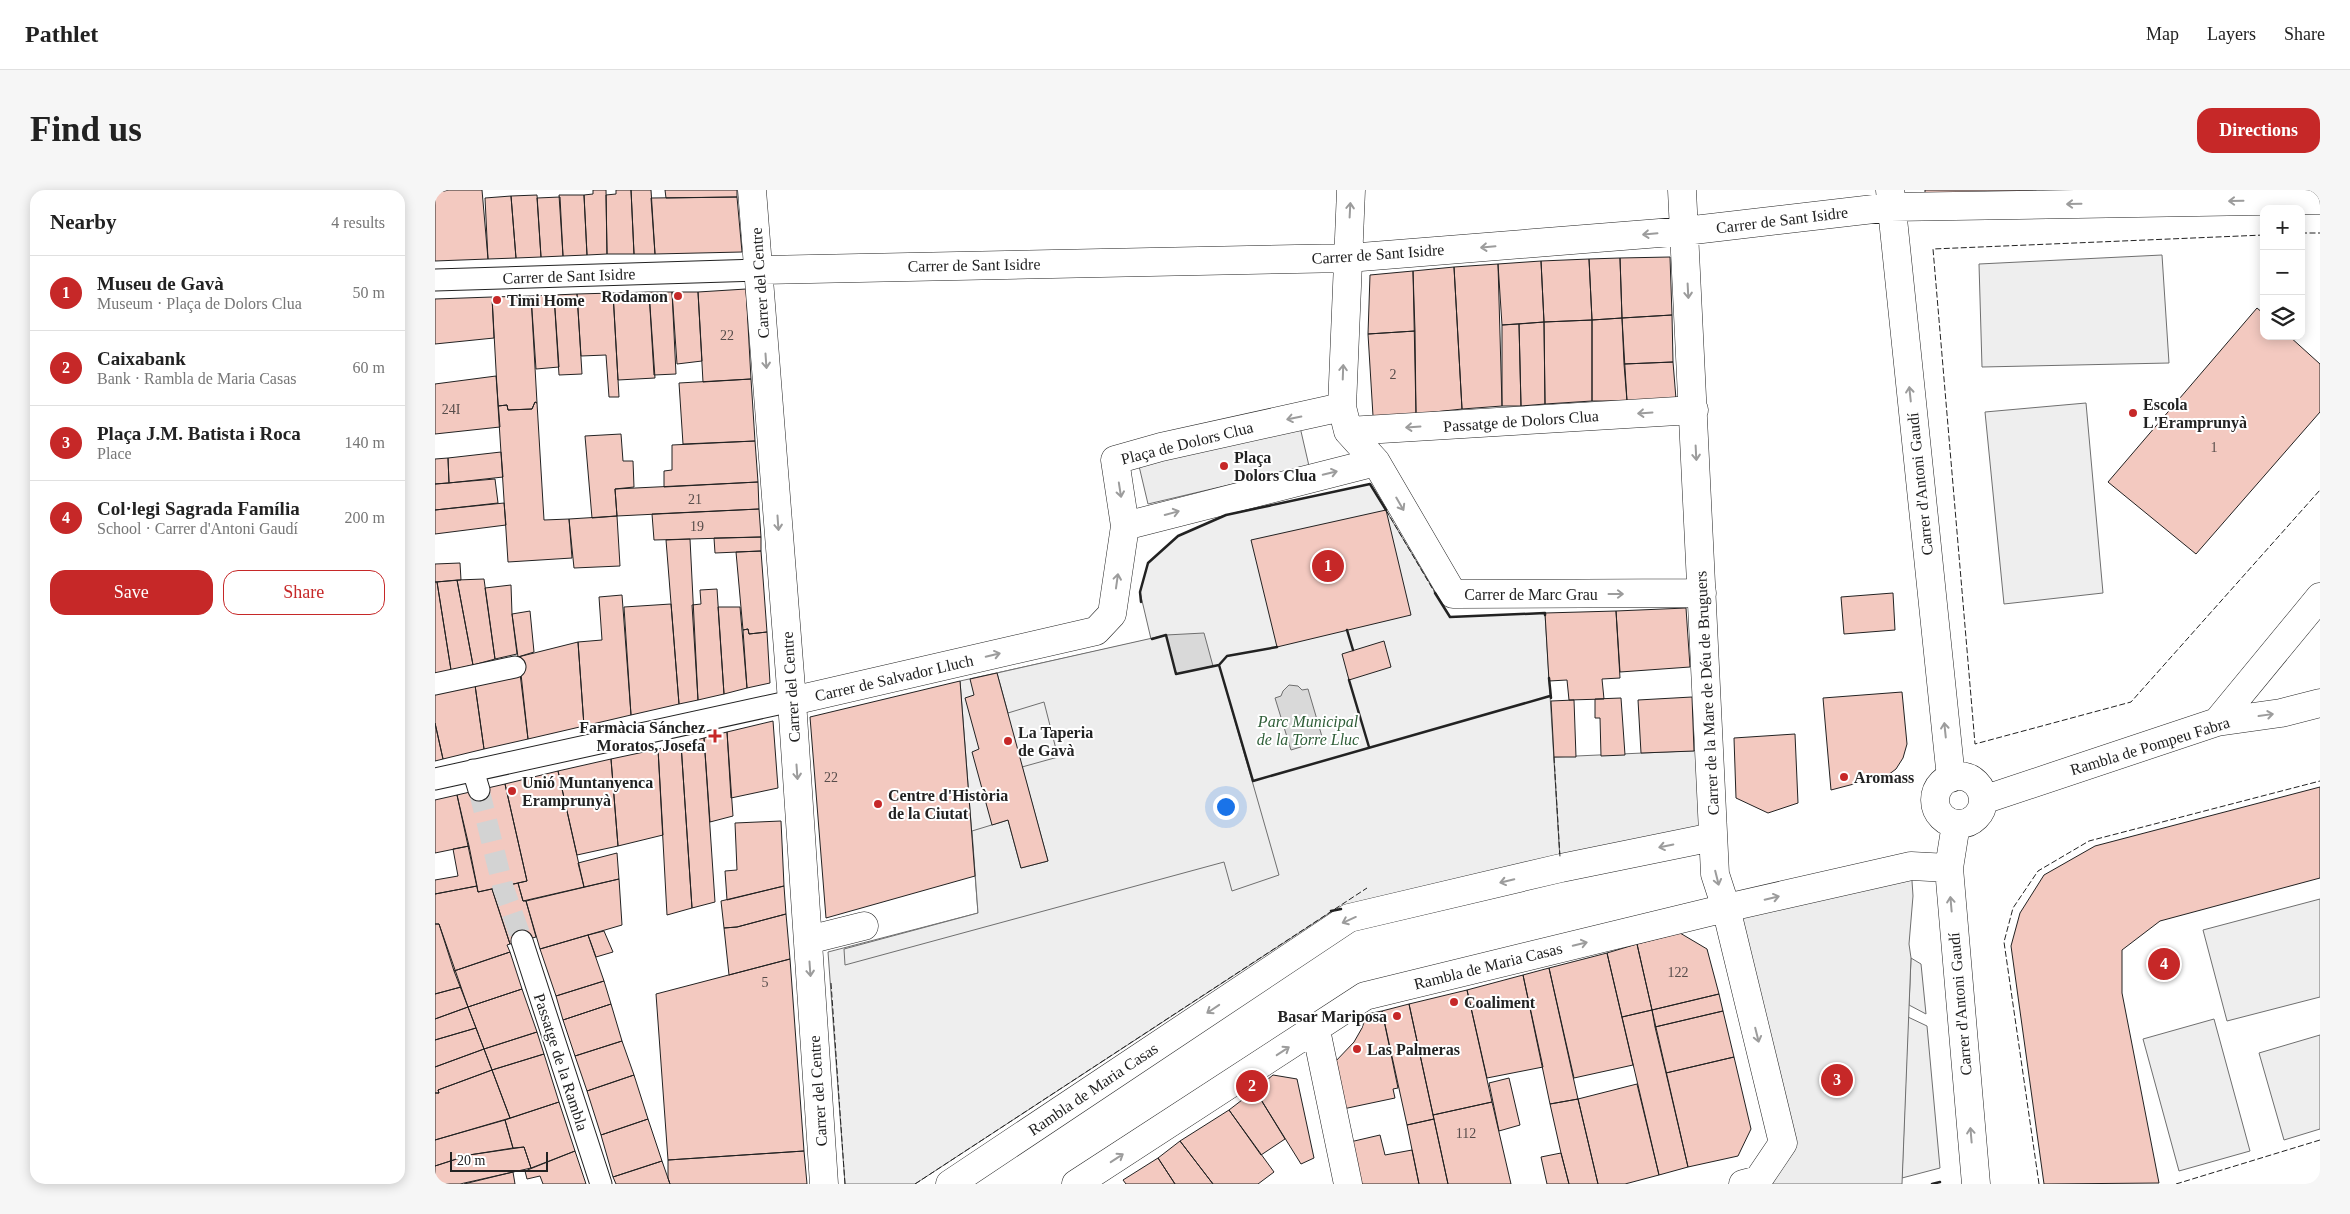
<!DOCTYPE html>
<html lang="en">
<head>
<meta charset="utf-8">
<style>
  :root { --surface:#fff; --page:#f6f6f6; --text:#222; --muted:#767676; --line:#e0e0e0; --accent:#c62828 }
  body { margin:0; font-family:Georgia,serif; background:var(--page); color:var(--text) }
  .controls { position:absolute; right:15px; top:15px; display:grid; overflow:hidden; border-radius:10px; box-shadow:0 2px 12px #0003 }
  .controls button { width:45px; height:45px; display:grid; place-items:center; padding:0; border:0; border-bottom:1px solid var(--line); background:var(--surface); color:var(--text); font:25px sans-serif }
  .scale { position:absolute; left:15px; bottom:12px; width:98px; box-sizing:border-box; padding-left:5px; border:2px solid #222; border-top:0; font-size:14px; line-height:18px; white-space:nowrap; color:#222; -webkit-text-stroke:4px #fff; paint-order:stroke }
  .you { position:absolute; left:790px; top:616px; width:18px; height:18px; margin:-12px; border:4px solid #fff; border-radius:50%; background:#1a73e8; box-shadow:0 0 0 8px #1a73e833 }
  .badge { display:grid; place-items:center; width:32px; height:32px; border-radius:50%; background:var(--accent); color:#fff; font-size:16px; font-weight:700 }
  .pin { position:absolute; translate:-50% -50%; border:2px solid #fff; box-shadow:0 1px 5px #0006 }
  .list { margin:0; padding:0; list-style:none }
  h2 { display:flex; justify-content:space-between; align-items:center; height:65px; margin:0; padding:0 20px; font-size:21px }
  h2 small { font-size:16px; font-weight:400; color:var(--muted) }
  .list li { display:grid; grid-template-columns:32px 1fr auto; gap:15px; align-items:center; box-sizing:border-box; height:75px; padding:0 20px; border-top:1px solid var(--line) }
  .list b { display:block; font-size:19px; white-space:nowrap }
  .list p { margin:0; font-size:16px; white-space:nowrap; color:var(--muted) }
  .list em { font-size:16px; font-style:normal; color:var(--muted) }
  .actions { display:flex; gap:10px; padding:15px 20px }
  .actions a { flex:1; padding:11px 0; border:1px solid var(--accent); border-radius:15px; text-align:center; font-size:18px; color:var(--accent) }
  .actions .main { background:var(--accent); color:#fff }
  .icon { flex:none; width:28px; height:28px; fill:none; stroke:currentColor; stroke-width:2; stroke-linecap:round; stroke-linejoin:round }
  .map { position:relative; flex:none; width:1885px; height:994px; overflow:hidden; border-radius:15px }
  header { display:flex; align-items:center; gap:30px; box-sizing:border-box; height:70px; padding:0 25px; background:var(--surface); border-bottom:1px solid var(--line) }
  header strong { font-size:24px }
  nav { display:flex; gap:28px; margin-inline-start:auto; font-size:18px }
  .intro { display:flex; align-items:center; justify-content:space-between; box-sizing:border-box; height:120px; padding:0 30px }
  h1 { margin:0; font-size:35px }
  .button { padding:12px 22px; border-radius:15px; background:var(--accent); color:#fff; font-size:18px; font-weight:700 }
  main { display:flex; gap:30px; padding:0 30px }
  aside { flex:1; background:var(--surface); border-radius:15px; box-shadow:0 2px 12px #0003 }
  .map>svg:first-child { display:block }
  .green { fill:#eee; stroke:#6f6f6f }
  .parking { fill:#ededed; stroke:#6f6f6f }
  .water { fill:#d9d9d9; stroke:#6f6f6f }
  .building { fill:#f3c9c0; stroke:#222 }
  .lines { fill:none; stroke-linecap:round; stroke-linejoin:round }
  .pedestrian-tunnel { stroke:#d3d3d3; stroke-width:21; stroke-dasharray:21 11; stroke-linecap:butt }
  .pedestrian-casing { stroke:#222; stroke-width:23 }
  .minor-casing { stroke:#222; stroke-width:29 }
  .pedestrian { stroke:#fff; stroke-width:21 }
  .minor { stroke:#fff; stroke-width:28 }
  .fence { stroke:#222; stroke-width:1; stroke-dasharray:6 2.5; stroke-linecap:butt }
  .wall { stroke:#222; stroke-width:2.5 }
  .oneway { stroke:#9c9c9c }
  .poi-dot { fill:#c62828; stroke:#fff; stroke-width:2 }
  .labels { text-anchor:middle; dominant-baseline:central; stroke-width:4; stroke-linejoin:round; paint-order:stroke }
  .number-label { font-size:14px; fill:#564c4a }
  .street-label { font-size:16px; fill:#222; stroke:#fff }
  .poi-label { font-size:16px; font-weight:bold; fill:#222; stroke:#fff; text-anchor:start }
  .park-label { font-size:16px; font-style:italic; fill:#2f5e38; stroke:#fff }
</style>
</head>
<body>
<header>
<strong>Pathlet</strong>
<nav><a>Map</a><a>Layers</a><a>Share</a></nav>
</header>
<div class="intro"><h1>Find us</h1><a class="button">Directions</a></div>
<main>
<aside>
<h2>Nearby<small>4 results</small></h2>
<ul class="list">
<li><span class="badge">1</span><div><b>Museu de Gavà</b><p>Museum · Plaça de Dolors Clua</p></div><em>50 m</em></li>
<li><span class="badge">2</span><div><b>Caixabank</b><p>Bank · Rambla de Maria Casas</p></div><em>60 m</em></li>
<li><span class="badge">3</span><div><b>Plaça J.M. Batista i Roca</b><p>Place</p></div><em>140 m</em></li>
<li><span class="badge">4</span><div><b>Col·legi Sagrada Família</b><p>School · Carrer d'Antoni Gaudí</p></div><em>200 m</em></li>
</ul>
<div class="actions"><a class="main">Save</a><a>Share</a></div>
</aside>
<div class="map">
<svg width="1885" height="994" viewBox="0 0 1885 994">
  <rect width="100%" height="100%" fill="#fff"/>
  <path class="green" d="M1727 65 1734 173 1547 177 1544 74Z
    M1651 213 1668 403 1569 414 1550 222Z
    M935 294 1015 427 1110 423 1125 669 896 722 480 994H410L393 762 543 723 525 491 716 449 705 402 713 373 743 346 791 325Z
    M1885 709V807L1792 831 1768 740Z
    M1476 768 1486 774 1491 824 1474 815Z
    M1473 827 1492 836 1505 978 1467 988Z
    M1779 829 1815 961 1744 981 1708 849Z
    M1885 845V939L1849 950 1824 863Z"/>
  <path class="parking" d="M865 237 874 276 713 314 704 276Z
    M731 445 741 484 784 475 844 685 797 701 789 672 410 775 409 759 543 723 537 641 573 630 586 678 613 671 587 577 623 567 609 512 573 523 562 483Z
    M1275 560 1278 647 1125 669 1119 567Z
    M1476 676 1478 706 1474 754 1476 768 1467 994H1325L1348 952 1291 718Z"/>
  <path class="water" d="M769 443 778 476 741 484 731 445Z
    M854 495 863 496 867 500 873 499 888 550 856 560 840 508 846 506 848 501Z"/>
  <path class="building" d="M14 0H47L53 69 0 71V3Z
    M158 0H171L172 64 152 65 149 5 158 4Z
    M181 0H196L199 64H172L171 5 181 4Z
    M196 0H216L220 64H199Z
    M230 0H302V7L231 8Z
    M1490 0H1601V1L1490 5Z
    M102 5 106 67 81 68 76 6Z
    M124 5H149L152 65 128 66Z
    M76 6 81 68 53 69 50 8Z
    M125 7 128 66 106 67 102 8Z
    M302 7 307 62 220 64 216 8Z
    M1235 67 1237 125 1187 128 1185 68Z
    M1185 68 1187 128 1157 130 1154 69Z
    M1154 69 1157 130 1109 132 1106 71Z
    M1106 71 1109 132 1067 135 1063 74Z
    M1063 74 1067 216 1027 219 1019 77Z
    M1019 77 1027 219 981 224 978 81Z
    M978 81 980 141 933 144 935 85Z
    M311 99 316 189 268 192 263 102Z
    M214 102H237L241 184 219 185Z
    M214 102 220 188 183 190 178 103Z
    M237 102H263L267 171 242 174Z
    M178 103 184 207H174L171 165 146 166 142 104Z
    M142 104 147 184 124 185 119 105Z
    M119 105 124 177 101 179 96 106Z
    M96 106 102 213 100 212 97 219 73 220 72 215 63 216 57 107Z
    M57 107 59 148 0 154V109Z
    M1822 118 1829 124V146H1854L1885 174V222L1761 364 1673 292Z
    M1237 125 1238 172 1189 174 1187 128Z
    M1187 128 1192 211H1157V130Z
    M1157 130V211L1110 214 1109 132Z
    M1109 132 1110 214 1086 216 1084 134Z
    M1084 134 1086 216H1067V135Z
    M980 141 981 224 938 226 933 144Z
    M1238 172 1241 209 1192 211 1189 174Z
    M61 186 65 237 0 244V194Z
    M316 189 320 251 248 254 244 193Z
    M100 212 102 213 109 330 134 329 137 368 73 372 63 216 72 215 73 220 97 219Z
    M186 244 188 271H198L199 297 180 299 182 326 157 328 150 246Z
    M320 251 323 292 229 297V281L237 280V255Z
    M66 262 68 287 14 293 13 268Z
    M13 268 14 293 0 294V269Z
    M60 289 63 313 0 320V294Z
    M323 292 324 319 182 326 180 299Z
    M69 313 71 335 0 344V320Z
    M324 319 326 347 219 350 217 324Z
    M951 320 976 425 842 457 816 350Z
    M182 326 185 376 139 378 134 329Z
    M326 347V361L280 363 279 348Z
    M255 349 263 510 244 514 231 350Z
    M326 361 332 442 314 444 313 439 308 440 301 362Z
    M25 373 26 390 0 392V374Z
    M49 389 60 469 38 475 22 390Z
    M22 390 38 475 16 480 2 392Z
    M0 392H2L16 480 0 484Z
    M76 395 77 424 82 464 60 469 50 398Z
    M282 399 289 504 263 510 257 415 266 414 265 400Z
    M1458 403 1460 440 1409 444 1406 407Z
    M187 405 196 525 149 536 143 452 167 450 164 407Z
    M236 414 244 514 196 525 189 417Z
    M283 417H305L312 498 289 504Z
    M1251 418 1255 477 1185 482 1181 421Z
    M95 421 99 462 83 467 77 424Z
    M1181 421 1185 488 1167 489 1169 509 1134 510 1132 490 1114 491 1110 423Z
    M313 439 314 444 332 442 335 493 312 498 308 440Z
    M949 451 956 477 914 490 907 464Z
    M143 452 149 536 93 549 83 467Z
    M562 483 613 671 586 678 573 630 557 635 537 562 544 559 530 508 539 505 535 489Z
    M86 484 93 549 49 559 40 495Z
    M525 491 540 686 391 728 375 527Z
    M40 495 49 559 8 569 0 533V503Z
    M1467 502 1472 554 1468 568 1461 579 1453 585 1396 600 1388 508Z
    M1257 507 1259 561 1206 563 1203 510Z
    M1186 508 1190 565 1166 566 1165 528H1160V509Z
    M1139 510 1141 567H1119L1116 511Z
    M338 531 343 598 296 608 292 542Z
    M0 533 8 569 0 571Z
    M292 542 298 626 275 632 269 548Z
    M1360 544 1363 613 1333 623 1301 608 1299 548Z
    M269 548 280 712 257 718 246 554Z
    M246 554 257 718 232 725 223 559Z
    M223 559 228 645 183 656 176 569Z
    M176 569 183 656 142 665 123 581Z
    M123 581 149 697 88 711 83 693 92 691 70 594Z
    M70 594 92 691 43 702 22 605Z
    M1885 597V688L1725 731 1687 760V803L1724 993 1609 994 1576 756 1585 723 1609 685 1660 656Z
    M22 605 34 656 0 663V610Z
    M346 631 349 696 292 710 290 681 302 680 300 633Z
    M34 656 42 696 0 704V690L23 686 18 659Z
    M182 663 184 689 149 697 143 673Z
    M184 689 187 735 105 759 91 711Z
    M83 693 88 711H91L101 747 75 754 57 699Z
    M42 696 43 702 57 699 75 754 72 755 75 762 19 781 4 734H0V704Z
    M349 696 351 724 302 737 289 738 286 711Z
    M351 724 355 769 294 785 289 738 302 737Z
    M0 734H4L26 797 0 804Z
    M169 741 178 762 161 767 153 745Z
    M1245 743 1272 759 1284 804 1217 820 1202 754Z
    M153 745 169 791 121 806 105 759Z
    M1202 754 1217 820 1187 827 1172 763Z
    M75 762 87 799 33 817 19 781Z
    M1172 763 1198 875 1139 888 1114 778Z
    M355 769 369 961 233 970 221 804Z
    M1114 778 1143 909 1115 914 1088 785Z
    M1088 785 1108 877 1052 888 1032 800Z
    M169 791 176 814 128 830 121 806Z
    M26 797 33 817 0 829V804Z
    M87 799 102 842 49 859 33 817Z
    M1032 800 1057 912 998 925 974 814Z
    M1284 804 1288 821 1220 837 1217 820Z
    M176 814 187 851 140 866 128 830Z
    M974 814 999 929 972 935 947 821Z
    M33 817 41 838 0 850V829Z
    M1217 820 1253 977 1224 985 1187 827Z
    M947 821 963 898 958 899 960 908 908 919 899 873 919 852 927 838 932 824Z
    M1288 821 1299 867 1231 883 1220 837Z
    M41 838 49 859 0 877V850Z
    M102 842 109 864 57 880 49 859Z
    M187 851 199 885 152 901 140 866Z
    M49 859 57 880 3 900 4 903H0V877Z
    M109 864 124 912 75 928 57 880Z
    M1299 867 1316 939 1303 966 1253 977 1231 883Z
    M57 880 75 928 0 950V903H4L3 900Z
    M199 885 213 929 166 945 152 901Z
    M838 885 862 889 879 968 866 974 820 900Z
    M1074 888 1085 935 1064 941 1054 893Z
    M1202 894 1224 985 1190 994H1163L1143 909Z
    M820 900 850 949 826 965 794 920Z
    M1143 909 1163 994H1134L1126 963 1115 914Z
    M124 912 140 961 96 978 89 957 78 958 70 930Z
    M1057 912 1076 994H1013L998 925Z
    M794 920 839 982 823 994H778L745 951Z
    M213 929 227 971 178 987 166 945Z
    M999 929 1013 994H984L972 935Z
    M70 930 78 958 34 965 0 976V950Z
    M945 945 950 965 977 960 984 994H924L915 952Z
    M745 951 778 994H740L723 968Z
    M89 957 96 978 25 994H0V976L34 965Z
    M140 961 151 994H108L105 986 92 989 90 981Z
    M369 961 372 994H235L233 988V970Z
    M1126 963 1134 994H1112L1106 967Z
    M723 968 740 994H691L688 990Z
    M227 971 235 994H181L178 987Z
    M78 982 80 994H29Z"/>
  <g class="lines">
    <path class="pedestrian-tunnel" d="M44 600 68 697 87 751"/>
    <defs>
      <path id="pedestrian" d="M0 90 324 80
        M0 494 80 477
        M38 580 44 600
        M0 589 357 511
        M87 751 166 994"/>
      <path id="minor" d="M317 0 357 511 389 994
        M916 0 907 217 913 241 941 272 1018 404 1267 403
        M1247 0 1280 684 1291 718 1348 953 1323 990 1308 994
        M1455 0 1516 588
        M324 80 913 68 1250 41 1456 17 1885 10
        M913 241 1259 220
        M690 336 941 272
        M357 511 661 441 677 424 690 336 680 270 726 257 907 217
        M1782 532 1885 407
        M1500 610a24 24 0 1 1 48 0a24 24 0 1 1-48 0Z
        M1548 610 1782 532 1846 523 1885 513
        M1521 634 1514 678 1541 994
        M373 750 429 736
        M881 840 913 994
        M515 994 914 728 1126 678 1278 647
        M641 994 930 806 1291 718 1476 676 1514 678"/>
    </defs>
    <use href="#pedestrian" class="pedestrian-casing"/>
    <use href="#minor" class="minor-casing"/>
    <use href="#pedestrian" class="pedestrian"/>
    <use href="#minor" class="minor"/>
    <path class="fence" d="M1866 43H1885
      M1829 45 1498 59 1540 554 1696 512 1885 300
      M951 320 1000 403
      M1119 567 1125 667
      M396 793 410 994
      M480 994 932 698
      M1604 994 1569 752 1578 718 1603 681 1654 651 1885 591
      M1741 994 1885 950"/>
    <path class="wall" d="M1000 403 1015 427 1110 423V425
      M706 412 705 402 713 373 743 346 791 325 935 294 951 320
      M912 440 918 460
      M717 449 731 445 741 484 784 475 792 466 842 457
      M784 475 818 591 1115 506
      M1114 488 1116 508
      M914 490 934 557
      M896 721 906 719
      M1497 994 1505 992"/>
  </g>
  <defs><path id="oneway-shaft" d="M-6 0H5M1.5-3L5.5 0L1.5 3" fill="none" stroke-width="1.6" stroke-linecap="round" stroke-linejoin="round" transform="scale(1.25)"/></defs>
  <g class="oneway">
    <use href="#oneway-shaft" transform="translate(1801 11) rotate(179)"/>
    <use href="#oneway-shaft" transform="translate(1639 14) rotate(179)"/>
    <use href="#oneway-shaft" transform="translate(915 20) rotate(-87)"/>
    <use href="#oneway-shaft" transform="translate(1215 44) rotate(175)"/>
    <use href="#oneway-shaft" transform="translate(1053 57) rotate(175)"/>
    <use href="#oneway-shaft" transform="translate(1253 101) rotate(87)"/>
    <use href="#oneway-shaft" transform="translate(331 171) rotate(86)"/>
    <use href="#oneway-shaft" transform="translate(908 182) rotate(-88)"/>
    <use href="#oneway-shaft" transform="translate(1475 204) rotate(-96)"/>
    <use href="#oneway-shaft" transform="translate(1210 223) rotate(176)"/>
    <use href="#oneway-shaft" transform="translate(859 228) rotate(169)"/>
    <use href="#oneway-shaft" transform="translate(978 237) rotate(176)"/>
    <use href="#oneway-shaft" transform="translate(1261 263) rotate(87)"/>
    <use href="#oneway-shaft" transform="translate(895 283) rotate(-13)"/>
    <use href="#oneway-shaft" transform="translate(685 300) rotate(81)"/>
    <use href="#oneway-shaft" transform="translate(965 314) rotate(60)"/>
    <use href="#oneway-shaft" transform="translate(737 323) rotate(-15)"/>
    <use href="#oneway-shaft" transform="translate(343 333) rotate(86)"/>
    <use href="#oneway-shaft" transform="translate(682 391) rotate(-82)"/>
    <use href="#oneway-shaft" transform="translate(1181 404)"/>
    <use href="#oneway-shaft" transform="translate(558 465) rotate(-13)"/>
    <use href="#oneway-shaft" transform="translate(1831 525) rotate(-8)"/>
    <use href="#oneway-shaft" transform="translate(1510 540) rotate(-96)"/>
    <use href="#oneway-shaft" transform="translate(362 582) rotate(86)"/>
    <use href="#oneway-shaft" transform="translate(1231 656) rotate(168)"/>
    <use href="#oneway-shaft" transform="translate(1282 688) rotate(76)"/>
    <use href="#oneway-shaft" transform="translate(1072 691) rotate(167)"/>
    <use href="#oneway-shaft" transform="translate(1337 708) rotate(-13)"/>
    <use href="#oneway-shaft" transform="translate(1516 714) rotate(-95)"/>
    <use href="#oneway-shaft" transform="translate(914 730) rotate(156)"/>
    <use href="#oneway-shaft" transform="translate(1145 754) rotate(-14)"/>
    <use href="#oneway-shaft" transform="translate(375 779) rotate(86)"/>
    <use href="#oneway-shaft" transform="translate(778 819) rotate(146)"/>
    <use href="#oneway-shaft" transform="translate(1322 845) rotate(76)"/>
    <use href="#oneway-shaft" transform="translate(848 861) rotate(-33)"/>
    <use href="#oneway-shaft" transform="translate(1536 945) rotate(-95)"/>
    <use href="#oneway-shaft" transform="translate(682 968) rotate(-33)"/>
  </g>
  <g class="poi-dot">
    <circle cx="243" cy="106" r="5"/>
    <circle cx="62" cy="110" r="5"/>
    <circle cx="1698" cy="223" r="5"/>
    <circle cx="789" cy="276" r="5"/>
    <path d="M277.5 538.5h5v5h5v5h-5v5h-5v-5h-5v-5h5z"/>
    <circle cx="573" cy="551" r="5"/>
    <circle cx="1409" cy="587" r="5"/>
    <circle cx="77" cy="601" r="5"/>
    <circle cx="443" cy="614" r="5"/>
    <circle cx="1019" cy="812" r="5"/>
    <circle cx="962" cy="826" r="5"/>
    <circle cx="922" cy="859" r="5"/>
  </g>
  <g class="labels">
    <g class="number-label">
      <text x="292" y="145">22</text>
      <text x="958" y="184">2</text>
      <text x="16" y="219">24I</text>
      <text x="1779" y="257">1</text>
      <text x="260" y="309">21</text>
      <text x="262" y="336">19</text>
      <text x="396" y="587">22</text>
      <text x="1243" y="782">122</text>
      <text x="330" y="792">5</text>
      <text x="1031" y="943">112</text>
    </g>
    <g class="street-label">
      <text transform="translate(1347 30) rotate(-7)">Carrer de Sant Isidre</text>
      <text transform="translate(943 64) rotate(-4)">Carrer de Sant Isidre</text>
      <text transform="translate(539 75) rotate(-1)">Carrer de Sant Isidre</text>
      <text transform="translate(134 86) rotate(-2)">Carrer de Sant Isidre</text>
      <text transform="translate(325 93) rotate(-94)">Carrer del Centre</text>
      <text transform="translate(1086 231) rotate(-4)">Passatge de Dolors Clua</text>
      <text transform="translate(752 253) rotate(-14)">Plaça de Dolors Clua</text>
      <text transform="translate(1485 294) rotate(-96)">Carrer d'Antoni Gaudí</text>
      <text x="1096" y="404">Carrer de Marc Grau</text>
      <text transform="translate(459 488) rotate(-13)">Carrer de Salvador Lluch</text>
      <text transform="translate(356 497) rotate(-94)">Carrer del Centre</text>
      <text transform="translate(1272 503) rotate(-93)">Carrer de la Mare de Déu de Bruguers</text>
      <text transform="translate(1715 556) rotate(-17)">Rambla de Pompeu Fabra</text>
      <text transform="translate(1053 776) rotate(-14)">Rambla de Maria Casas</text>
      <text transform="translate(1525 814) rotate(-95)">Carrer d'Antoni Gaudí</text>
      <text transform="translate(126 872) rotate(72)">Passatge de la Rambla</text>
      <text transform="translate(658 899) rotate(-34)">Rambla de Maria Casas</text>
      <text transform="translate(383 901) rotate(-94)">Carrer del Centre</text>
    </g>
    <g class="poi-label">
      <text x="233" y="106" text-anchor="end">Rodamon</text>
      <text x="72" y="110">Timi Home</text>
      <text x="1708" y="214">Escola<tspan x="1708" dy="18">L'Eramprunyà</tspan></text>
      <text x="799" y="267">Plaça<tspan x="799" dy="18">Dolors Clua</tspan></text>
      <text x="270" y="537" text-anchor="end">Farmàcia Sánchez<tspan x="270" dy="18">Moratos, Josefa</tspan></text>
      <text x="583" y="542">La Taperia<tspan x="583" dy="18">de Gavà</tspan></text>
      <text x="1419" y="587">Aromass</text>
      <text x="87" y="592">Unió Muntanyenca<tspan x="87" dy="18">Eramprunyà</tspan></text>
      <text x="453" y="605">Centre d'Història<tspan x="453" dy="18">de la Ciutat</tspan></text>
      <text x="1029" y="812">Coaliment</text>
      <text x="952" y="826" text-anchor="end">Basar Mariposa</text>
      <text x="932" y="859">Las Palmeras</text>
    </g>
    <g class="park-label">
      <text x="873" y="531">Parc Municipal<tspan x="873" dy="18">de la Torre Lluc</tspan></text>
    </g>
  </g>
</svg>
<div class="controls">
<button>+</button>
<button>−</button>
<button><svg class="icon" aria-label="layers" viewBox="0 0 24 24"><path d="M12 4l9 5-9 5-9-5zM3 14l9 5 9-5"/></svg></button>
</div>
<div class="scale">20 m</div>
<div class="you"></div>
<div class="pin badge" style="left:893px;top:376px">1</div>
<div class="pin badge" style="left:817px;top:896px">2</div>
<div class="pin badge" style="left:1402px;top:890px">3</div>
<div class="pin badge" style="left:1729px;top:774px">4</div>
</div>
</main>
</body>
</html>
